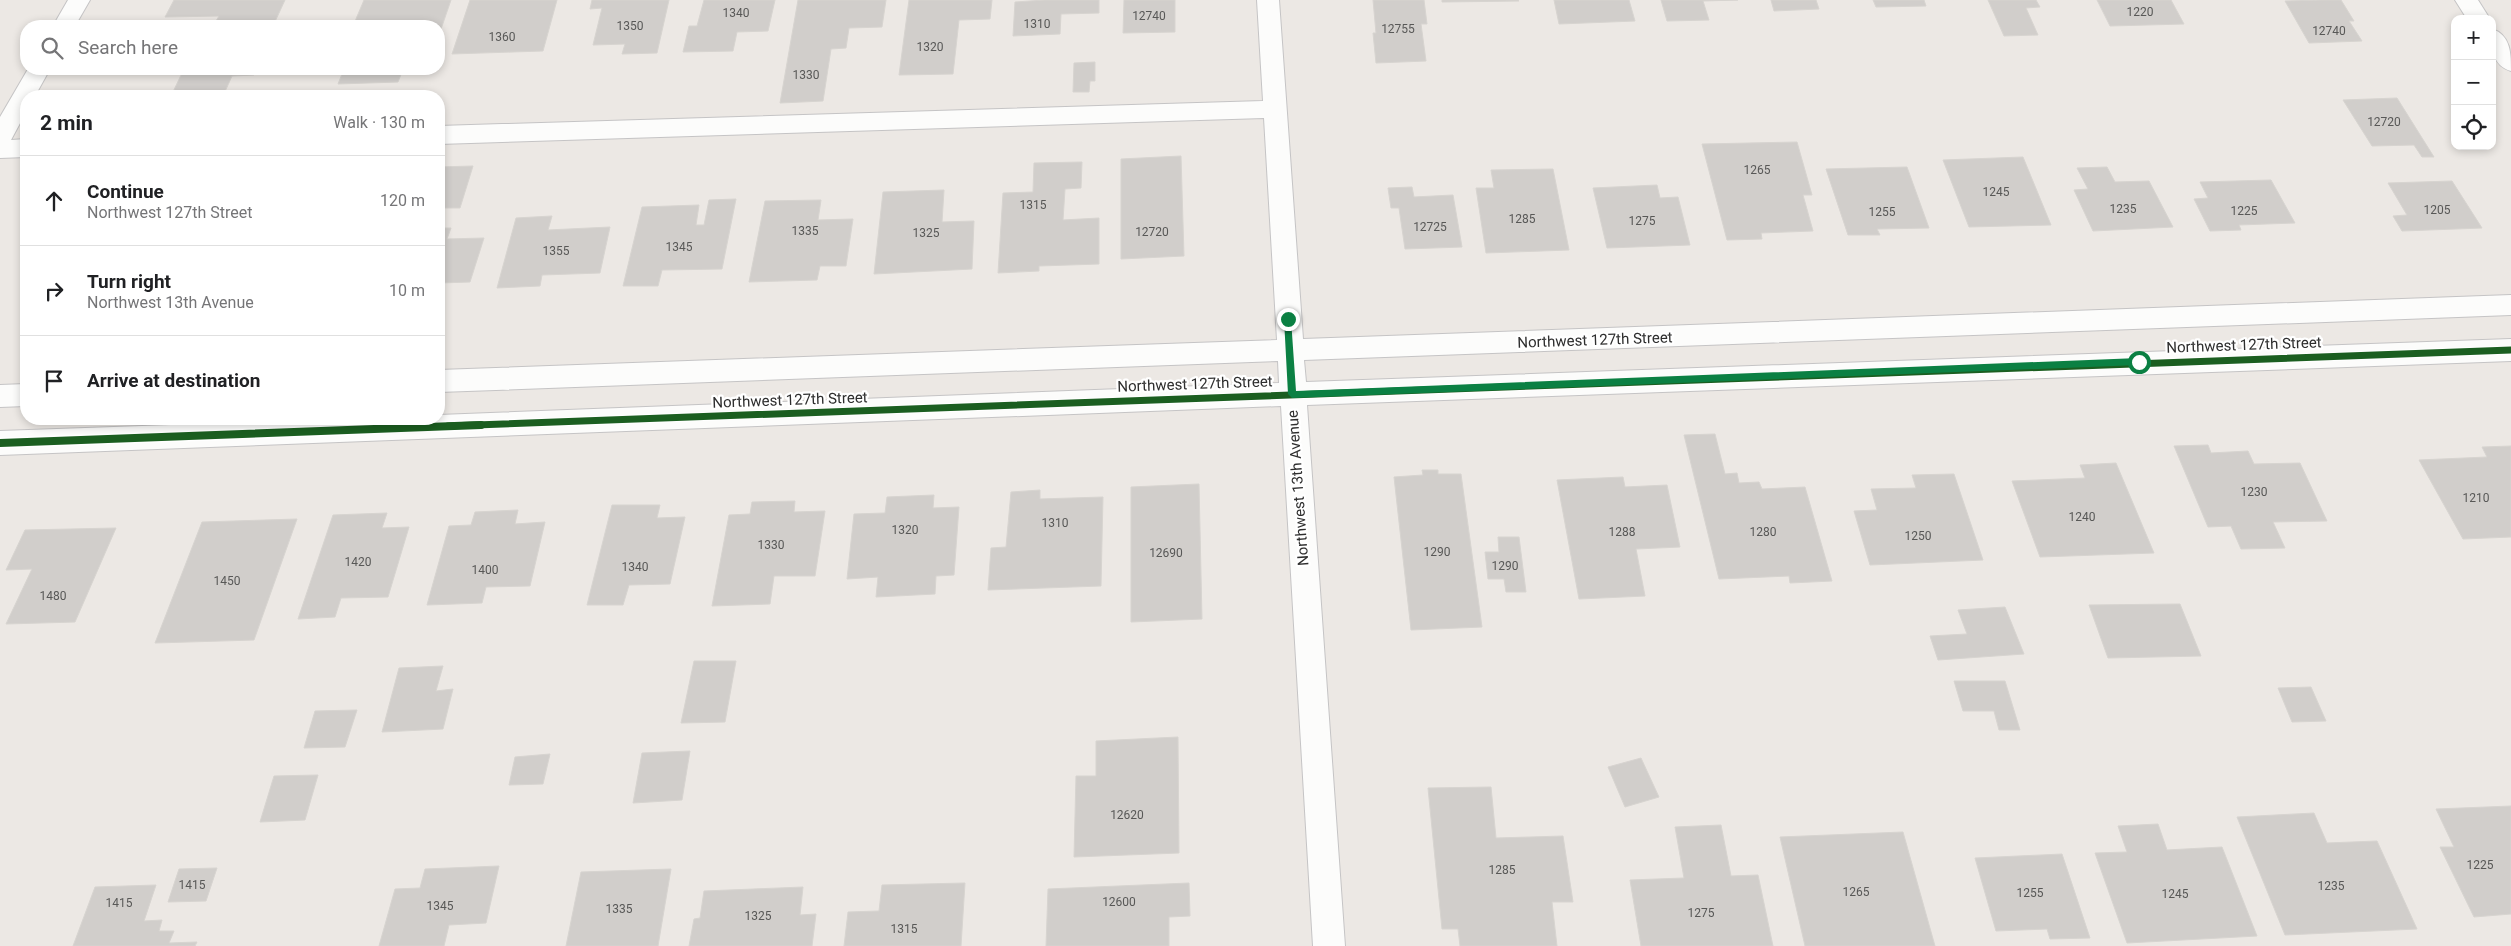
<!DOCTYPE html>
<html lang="en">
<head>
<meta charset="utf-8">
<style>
  :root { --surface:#fff; --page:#f2f2f2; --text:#202124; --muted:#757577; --line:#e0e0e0 }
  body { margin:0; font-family:Roboto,sans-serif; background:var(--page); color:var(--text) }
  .controls { position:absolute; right:15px; top:15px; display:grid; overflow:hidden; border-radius:10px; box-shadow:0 2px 8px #0003 }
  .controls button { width:45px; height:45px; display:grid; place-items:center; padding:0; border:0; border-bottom:1px solid var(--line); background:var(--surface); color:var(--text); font:25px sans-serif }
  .stop { position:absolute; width:15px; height:15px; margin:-11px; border:4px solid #0b8043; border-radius:50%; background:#fff }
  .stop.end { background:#0b8043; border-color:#fff; box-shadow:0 1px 5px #0008 }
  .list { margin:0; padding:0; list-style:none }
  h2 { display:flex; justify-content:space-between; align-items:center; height:65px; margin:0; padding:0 20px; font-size:21px }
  h2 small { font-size:16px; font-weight:400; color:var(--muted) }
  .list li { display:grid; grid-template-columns:32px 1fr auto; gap:15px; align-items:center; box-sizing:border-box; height:90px; padding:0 20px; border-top:1px solid var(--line) }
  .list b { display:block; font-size:19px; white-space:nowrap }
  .list p { margin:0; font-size:16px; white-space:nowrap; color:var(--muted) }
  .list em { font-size:16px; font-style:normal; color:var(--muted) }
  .icon { flex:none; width:28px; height:28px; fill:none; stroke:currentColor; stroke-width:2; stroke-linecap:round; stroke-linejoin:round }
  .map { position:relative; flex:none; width:2511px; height:946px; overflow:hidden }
  .search { position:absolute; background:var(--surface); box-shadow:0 2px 8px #0003; left:20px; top:20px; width:425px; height:55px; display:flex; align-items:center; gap:12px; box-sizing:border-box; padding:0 18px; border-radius:20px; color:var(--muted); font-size:19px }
  .panel { position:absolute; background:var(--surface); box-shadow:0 2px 8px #0003; left:20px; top:90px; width:425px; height:335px; border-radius:20px }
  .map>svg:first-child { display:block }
  .building { fill:#d1cecb; stroke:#d7d4d0 }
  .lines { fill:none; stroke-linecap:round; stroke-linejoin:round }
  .minor-casing { stroke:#c5c4c5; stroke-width:2 }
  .minor { fill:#fcfcfb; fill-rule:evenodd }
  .cycleway-far1-casing { stroke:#fff; stroke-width:9 }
  .cycleway-casing { stroke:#fff; stroke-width:11 }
  .cycleway-far1 { stroke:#1b5e20; stroke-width:7 }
  .cycleway { stroke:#1b5e20; stroke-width:8 }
  .route { fill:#0b8043 }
  .labels { text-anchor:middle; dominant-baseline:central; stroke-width:4.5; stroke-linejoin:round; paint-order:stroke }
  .number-label { font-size:12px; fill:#585857 }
  .street-label { font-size:15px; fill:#2e2e2e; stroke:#fff }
</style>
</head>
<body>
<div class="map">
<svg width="2511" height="946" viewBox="0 0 2511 946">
  <rect width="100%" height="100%" fill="#ece8e4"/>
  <path class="building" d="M174 0H285L273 26H213L219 16 165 17Z
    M364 0H451L439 35V26H353Z
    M470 0H557L543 51 452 54Z
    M592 0H669L657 53 622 54 625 44 593 45 602 8 590 9Z
    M704 0H775L768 31 737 32 733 51 683 52 689 26H697Z
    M798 0H886L882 27 849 28 846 48 831 49 823 101 780 103Z
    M909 0H992L990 19 959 20 953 74 899 75Z
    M1044 0H1099V13L1061 14 1060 34 1013 36 1015 2Z
    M1124 0H1175V32L1123 33Z
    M1373 0H1424L1427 24H1421L1426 61 1376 63 1373 33H1376Z
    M1442 0H1518L1519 1 1442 2Z
    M1554 0H1629L1635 21 1559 24Z
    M1661 0H1738L1703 1 1709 20 1667 21Z
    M1771 0H1816L1819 9 1774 11Z
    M1873 0H1924L1926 6 1876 7Z
    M1988 0H2036L2040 7 2026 8 2038 35 2004 36Z
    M2097 0H2171L2184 24 2110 26Z
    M2321 0H2341L2354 21H2349L2362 41 2309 43 2285 1Z
    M1095 62V81H1090L1089 92H1073L1074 63Z
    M184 69H257L254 75 232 76 223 96H171Z
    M344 69H427L426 71 402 72 398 82 338 84Z
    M2397 98 2434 157H2422L2414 145 2372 146 2343 100Z
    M1797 142 1812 195H1803L1813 231 1761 233 1762 239 1727 240 1702 144Z
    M1181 156 1184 256 1121 259V159Z
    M2023 157 2051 225 1969 227 1943 160Z
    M1082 162 1081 188 1065 189 1063 220 1099 218V264L1039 266V271L998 273 1003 193 1033 192 1034 163Z
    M473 166 460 208H439V167Z
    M1907 167 1929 228 1877 229 1880 235H1848L1826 169Z
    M2107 167 2115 182 2149 181 2173 227 2093 231 2074 190 2088 189 2077 168Z
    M1553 169 1569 250 1486 253 1476 188H1494L1491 170Z
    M2271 180 2295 223 2239 225 2241 230 2210 231 2194 199 2208 198 2200 182Z
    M2452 181 2482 228 2402 231 2393 216 2407 215 2388 183Z
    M1657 185 1660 198 1678 197 1690 245 1607 248 1593 188Z
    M1412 187 1414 197 1453 195 1462 247 1405 249 1399 208H1391L1388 188Z
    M944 190 942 222 974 221 972 269 874 274 883 192Z
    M736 199 722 269 662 270 658 286H623L642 207 699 205 696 225H704L709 200Z
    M821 200 818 220 853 219 846 266H820L817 280 749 282 765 201Z
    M552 216 548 230 610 227 600 273 542 275 540 286 497 288 516 218Z
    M439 228H451L447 239 484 238 470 282 439 283Z
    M1715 434 1725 474 1737 473 1739 483 1759 482 1762 489 1805 487 1832 581 1790 583 1789 576 1719 579 1684 435Z
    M2208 445 2211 453 2248 451 2254 464 2300 463 2327 521 2273 522 2285 548 2241 549 2231 526 2208 527 2174 446Z
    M2511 446V537L2463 539 2419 460 2487 457 2482 447Z
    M2116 463 2154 553 2040 557 2012 481 2085 478 2080 465Z
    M1422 470H1438V474H1461L1482 627 1411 630 1394 477 1423 475Z
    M1954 474 1983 560 1870 565 1854 511 1877 510 1871 489 1916 488 1912 475Z
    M1623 477 1625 487 1667 485 1680 547 1636 549 1645 596 1579 599 1557 480Z
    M1199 484 1202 619 1131 622V487Z
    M1040 490V499L1103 497 1101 586 988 590 991 548 1006 547 1011 492Z
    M934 495 933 508 959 507 954 575 936 576 935 594 876 597 878 577 847 579 854 514 885 513 887 497Z
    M795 501 794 512 825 511 815 576H774L770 604 712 606 729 515 750 514 752 502Z
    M612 505H660L657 518 685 517 670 584 629 585 623 605H587Z
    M518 510 515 524 545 522 530 586 486 587 482 603 427 605 449 526 471 525 475 512Z
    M387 513 382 528 409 527 388 597 341 598 335 617 298 619 333 515Z
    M297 519 254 640 155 643 202 522Z
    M116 528 75 622 6 624 32 569 6 570 25 530Z
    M1498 537H1519L1526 592H1506L1504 579H1488L1485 552H1499Z
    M2180 604 2201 656 2108 658 2089 605Z
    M2005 607 2024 654 1938 660 1930 636 1967 634 1958 610Z
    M694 661H736L725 722 681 723Z
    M443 666 436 691 453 689 443 729 382 732 399 668Z
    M1954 681H2005L2020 730H1999L1994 711H1963Z
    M2311 687 2326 721 2292 722 2278 688Z
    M357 710 345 747 304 748 315 711Z
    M1178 737 1179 853 1074 857 1076 776H1096V741Z
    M690 751 682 800 633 803 642 753Z
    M550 754 543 784 509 785 515 757Z
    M1641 758 1659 797 1625 807 1608 767Z
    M318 775 305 820 260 822 274 776Z
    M1491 787 1496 838 1563 836 1573 902H1552L1557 946H1460L1458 929H1442L1428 788Z
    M2511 806V914L2474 917 2440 847H2454L2436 809Z
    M2314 813 2327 843 2377 841 2417 929 2285 935 2237 817Z
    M2158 824 2167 850 2222 847 2257 936 2127 943 2095 853 2127 852 2118 826Z
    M1721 825 1731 876 1758 875 1773 946H1641L1630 880 1684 878 1675 827Z
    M1903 832 1935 946H1805L1780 837Z
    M2062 854 2090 938 2050 939 2047 929 1996 931 1975 858Z
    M499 866 486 923 449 925 444 946H379L395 889 420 888 425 869Z
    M217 868 206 901 168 902 179 869Z
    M671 869 658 946H566L581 872Z
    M965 883 961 946H844L848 912 879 911 882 885Z
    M1189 883 1190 916 1169 917V946H1046L1048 889Z
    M156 885 144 921 162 920 159 931H174L169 943 197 942 195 946H73L95 887Z
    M803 887 800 915 816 914 812 946H689L694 919 700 918 704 891Z"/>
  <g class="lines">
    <defs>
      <path id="minor" d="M68 0H90L75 26H53Z
        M1257 0H1279L1303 339 2511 295V315L1304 360 1306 382 2511 339V361L1307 405 1345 946H1313L1281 406 0 455V431L337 419H439V415L1279 383 1278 361 439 392V370L1277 340 1264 118 439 144V126L1263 101Z
        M2455 0H2478L2490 19H2467Z
        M2492 29C2511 35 2511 54 2511 71 2491 65 2492 47 2492 29Z
        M28 69H50L35 96H26V112L11 140 26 139V157L0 158V117Z
        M26 384V406L0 407V385Z"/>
    </defs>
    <use href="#minor" class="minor-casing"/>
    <use href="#minor" class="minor"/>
    <defs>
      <path id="cycleway-far1" d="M448 426 2511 350"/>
      <path id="cycleway" d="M0 443 481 425"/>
    </defs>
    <use href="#cycleway-far1" class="cycleway-far1-casing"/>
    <use href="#cycleway" class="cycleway-casing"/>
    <use href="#cycleway-far1" class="cycleway-far1"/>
    <use href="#cycleway" class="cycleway"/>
  </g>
  <path class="route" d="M1288 316 1291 319 1296 391 2139 358 2142 362 2139 365 1292 398 1288 394 1284 319Z"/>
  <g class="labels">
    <g class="number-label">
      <text x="2140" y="12">1220</text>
      <text x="736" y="13">1340</text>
      <text x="1149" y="16">12740</text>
      <text x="1037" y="24">1310</text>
      <text x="630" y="26">1350</text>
      <text x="1398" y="29">12755</text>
      <text x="2329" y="31">12740</text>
      <text x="502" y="37">1360</text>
      <text x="930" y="47">1320</text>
      <text x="806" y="75">1330</text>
      <text x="2384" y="122">12720</text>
      <text x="1757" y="170">1265</text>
      <text x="1996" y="192">1245</text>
      <text x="1033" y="205">1315</text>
      <text x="2123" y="209">1235</text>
      <text x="2437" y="210">1205</text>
      <text x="2244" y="211">1225</text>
      <text x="1882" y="212">1255</text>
      <text x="1522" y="219">1285</text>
      <text x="1642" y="221">1275</text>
      <text x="1430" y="227">12725</text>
      <text x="805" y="231">1335</text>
      <text x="1152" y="232">12720</text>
      <text x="926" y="233">1325</text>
      <text x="679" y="247">1345</text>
      <text x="556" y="251">1355</text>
      <text x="2254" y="492">1230</text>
      <text x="2476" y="498">1210</text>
      <text x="2082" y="517">1240</text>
      <text x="1055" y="523">1310</text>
      <text x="905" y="530">1320</text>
      <text x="1622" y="532">1288</text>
      <text x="1763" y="532">1280</text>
      <text x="1918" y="536">1250</text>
      <text x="771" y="545">1330</text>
      <text x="1437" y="552">1290</text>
      <text x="1166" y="553">12690</text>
      <text x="358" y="562">1420</text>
      <text x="1505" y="566">1290</text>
      <text x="635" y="567">1340</text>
      <text x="485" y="570">1400</text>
      <text x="227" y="581">1450</text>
      <text x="53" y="596">1480</text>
      <text x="1127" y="815">12620</text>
      <text x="2480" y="865">1225</text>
      <text x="1502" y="870">1285</text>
      <text x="192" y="885">1415</text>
      <text x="2331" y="886">1235</text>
      <text x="1856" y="892">1265</text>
      <text x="2030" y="893">1255</text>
      <text x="2175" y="894">1245</text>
      <text x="1119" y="902">12600</text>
      <text x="119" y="903">1415</text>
      <text x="440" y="906">1345</text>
      <text x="619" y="909">1335</text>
      <text x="1701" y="913">1275</text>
      <text x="758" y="916">1325</text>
      <text x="904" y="929">1315</text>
    </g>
    <g class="street-label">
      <text transform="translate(1595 340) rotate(-2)">Northwest 127th Street</text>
      <text transform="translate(2244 345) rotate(-2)">Northwest 127th Street</text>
      <text transform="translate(1195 384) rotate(-2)">Northwest 127th Street</text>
      <text transform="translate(790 400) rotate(-2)">Northwest 127th Street</text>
      <text transform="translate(1298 488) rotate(-94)">Northwest 13th Avenue</text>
    </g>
  </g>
</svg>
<div class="controls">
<button>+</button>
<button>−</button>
<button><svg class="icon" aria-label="locate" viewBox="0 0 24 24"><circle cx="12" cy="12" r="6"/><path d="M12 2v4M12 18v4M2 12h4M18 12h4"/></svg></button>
</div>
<div class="stop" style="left:2139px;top:362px"></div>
<div class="stop end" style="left:1288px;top:319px"></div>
<div class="search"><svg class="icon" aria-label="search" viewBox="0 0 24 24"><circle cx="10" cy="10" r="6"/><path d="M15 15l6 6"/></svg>Search here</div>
<section class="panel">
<h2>2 min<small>Walk · 130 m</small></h2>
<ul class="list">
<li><svg class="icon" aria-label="ahead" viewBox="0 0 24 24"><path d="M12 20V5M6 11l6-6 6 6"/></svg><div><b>Continue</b><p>Northwest 127th Street</p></div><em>120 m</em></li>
<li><svg class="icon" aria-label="right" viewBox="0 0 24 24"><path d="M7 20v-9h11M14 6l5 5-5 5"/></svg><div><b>Turn right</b><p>Northwest 13th Avenue</p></div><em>10 m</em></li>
<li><svg class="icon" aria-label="arrive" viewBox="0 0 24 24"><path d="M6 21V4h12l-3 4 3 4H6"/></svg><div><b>Arrive at destination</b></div></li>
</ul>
</section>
</div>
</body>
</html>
